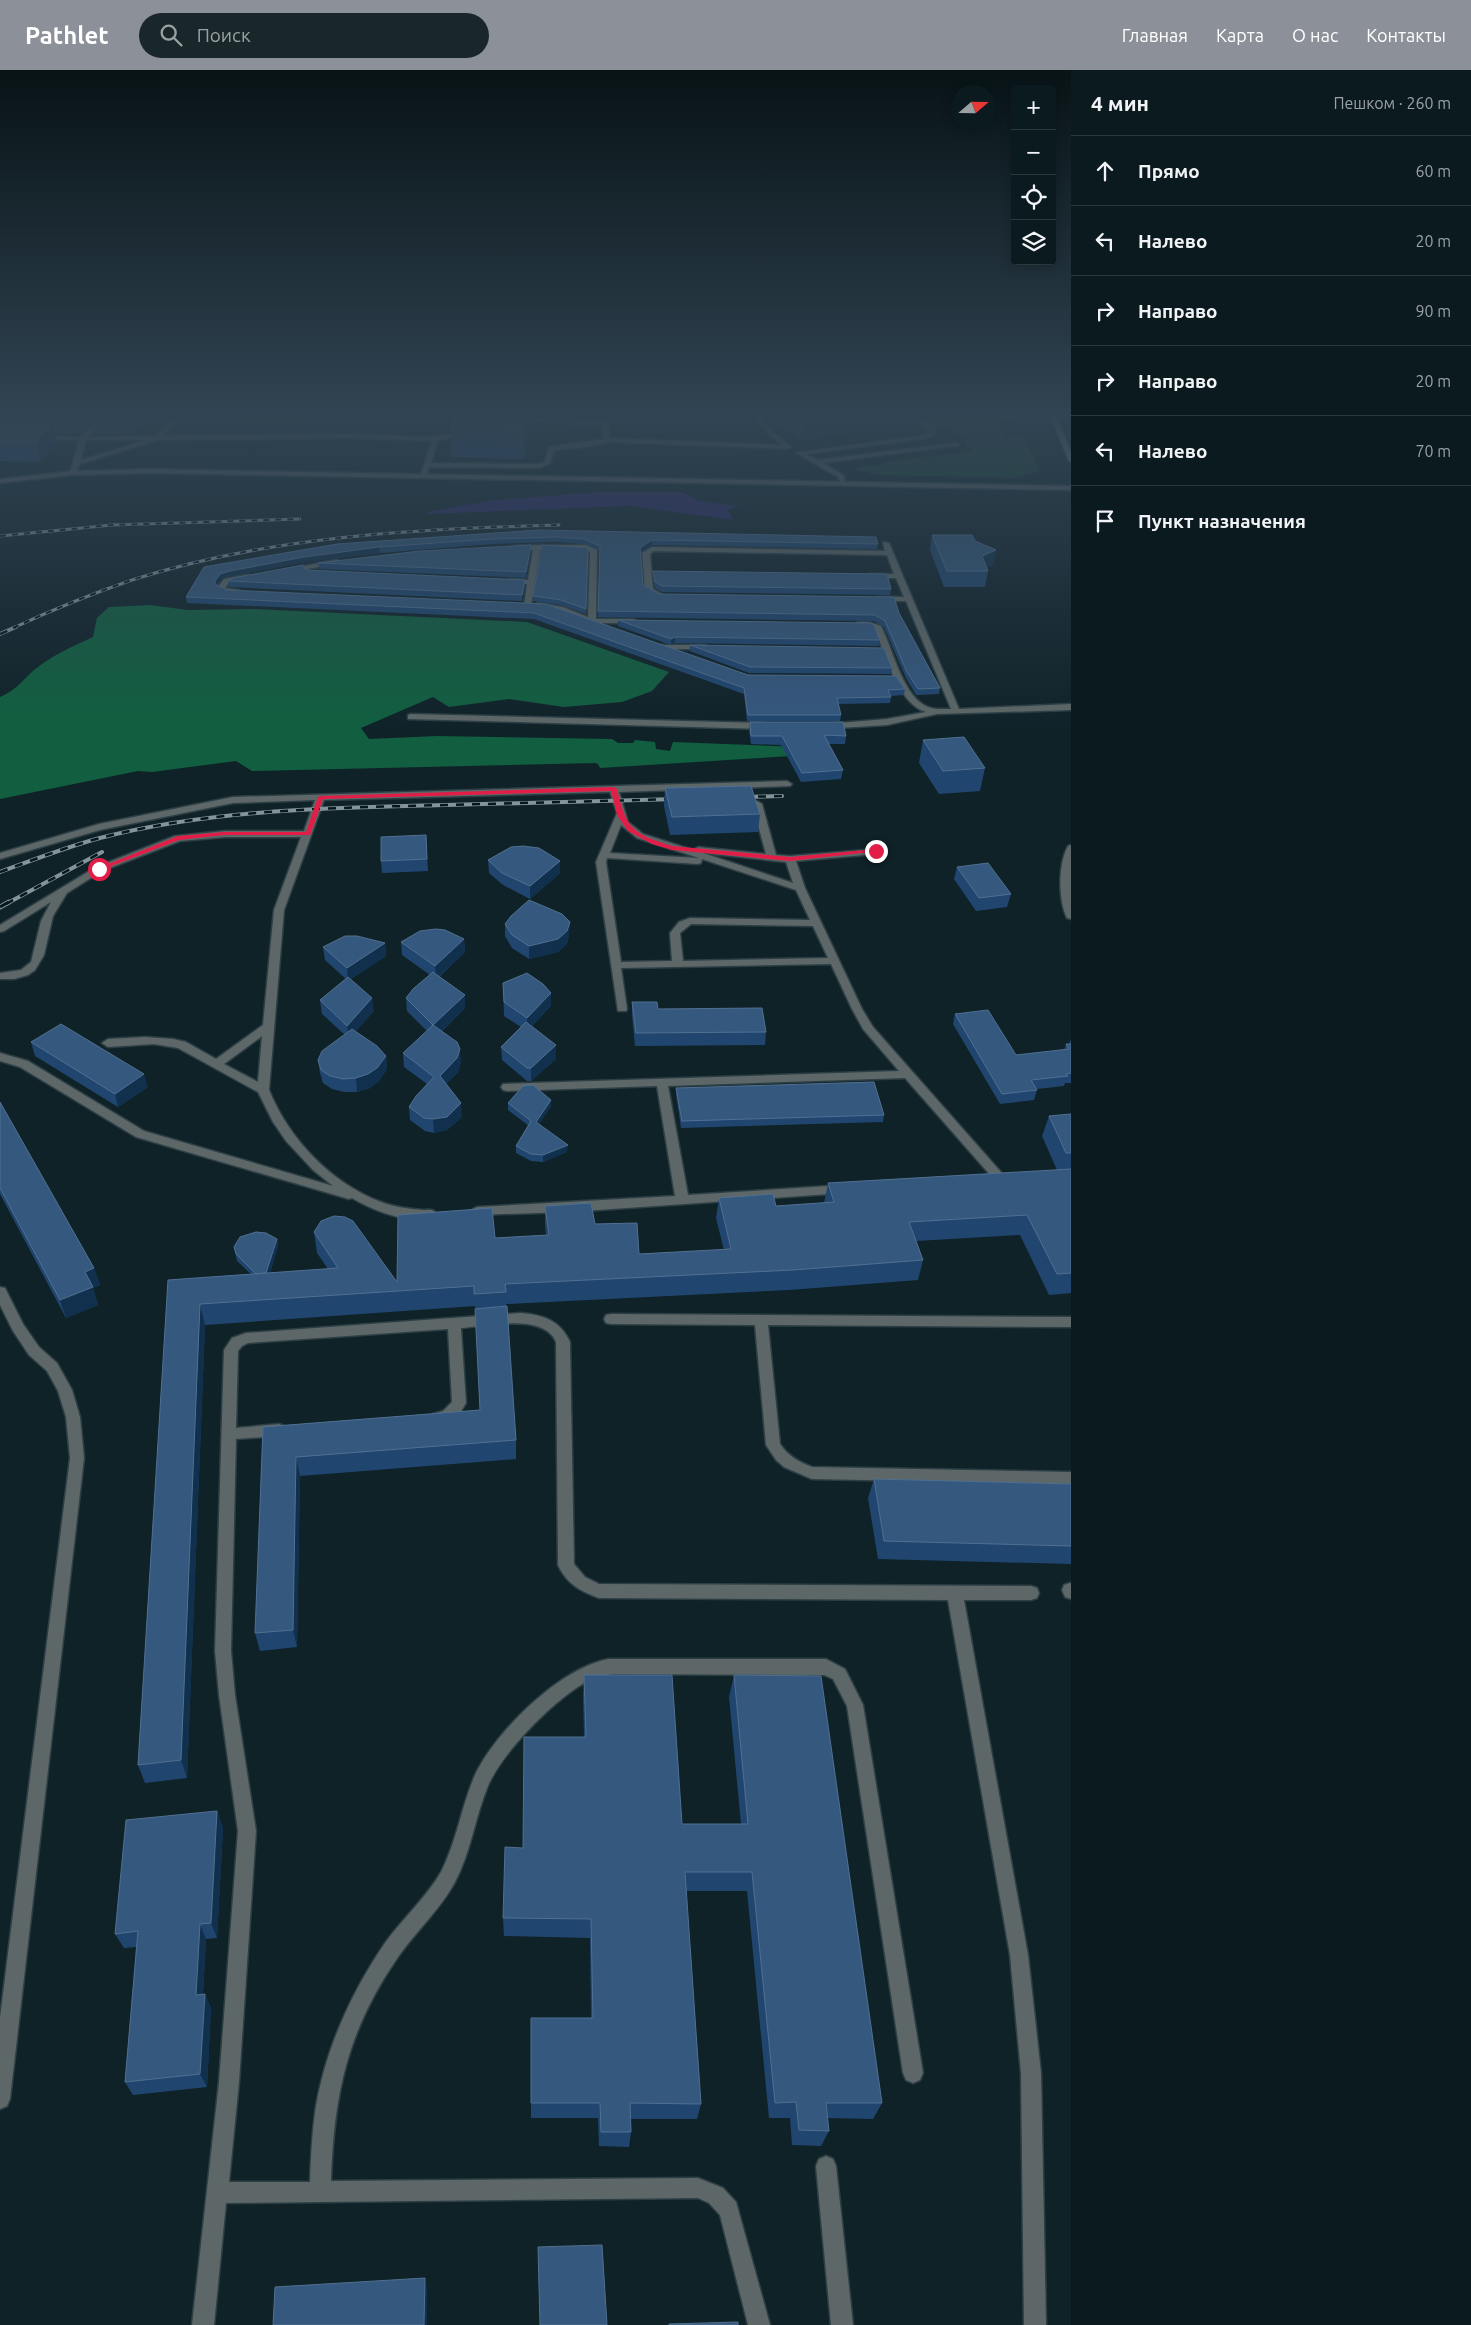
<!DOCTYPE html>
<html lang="ru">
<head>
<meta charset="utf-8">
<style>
  :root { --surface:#0b1a1e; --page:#19272b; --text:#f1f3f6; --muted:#9aa1a4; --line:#2b383c; --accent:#8c9099 }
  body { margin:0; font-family:Ubuntu,sans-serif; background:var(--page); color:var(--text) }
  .controls { position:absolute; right:15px; top:15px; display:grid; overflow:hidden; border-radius:5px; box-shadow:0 2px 12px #0003 }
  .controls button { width:45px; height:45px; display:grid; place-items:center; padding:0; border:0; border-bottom:1px solid var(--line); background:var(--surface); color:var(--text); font:25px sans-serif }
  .compass { position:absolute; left:951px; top:15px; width:45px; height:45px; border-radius:50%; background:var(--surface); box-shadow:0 2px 12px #0003; rotate:70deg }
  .stop { position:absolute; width:15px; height:15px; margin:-11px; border:4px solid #e11d48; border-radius:50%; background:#fff }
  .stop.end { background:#e11d48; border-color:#fff; box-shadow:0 1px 5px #0008 }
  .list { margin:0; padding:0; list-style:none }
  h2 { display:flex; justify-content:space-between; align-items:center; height:65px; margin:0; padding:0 20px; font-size:21px }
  h2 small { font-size:16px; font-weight:400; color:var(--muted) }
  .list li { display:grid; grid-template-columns:32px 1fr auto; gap:15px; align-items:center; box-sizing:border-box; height:70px; padding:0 20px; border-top:1px solid var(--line) }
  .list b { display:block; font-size:19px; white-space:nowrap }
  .list em { font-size:16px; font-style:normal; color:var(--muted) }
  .icon { flex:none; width:28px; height:28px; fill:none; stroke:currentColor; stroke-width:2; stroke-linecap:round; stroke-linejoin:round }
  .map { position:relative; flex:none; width:1071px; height:2255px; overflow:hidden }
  header { display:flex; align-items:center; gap:30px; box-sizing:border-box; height:70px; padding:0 25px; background:var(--accent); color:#fff }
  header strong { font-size:24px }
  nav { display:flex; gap:28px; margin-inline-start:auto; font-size:18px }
  .search { width:350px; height:45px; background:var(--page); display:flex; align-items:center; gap:12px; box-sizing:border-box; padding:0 18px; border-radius:28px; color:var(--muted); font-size:19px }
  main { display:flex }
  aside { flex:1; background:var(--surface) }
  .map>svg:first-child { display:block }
  .green { fill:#174530 }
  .forest { fill:#115f40 }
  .water { fill:#2e2568 }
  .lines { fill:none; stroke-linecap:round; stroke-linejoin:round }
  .service-casing { stroke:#2d3f45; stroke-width:3 }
  .tertiary-casing { stroke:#2d3f45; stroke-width:3 }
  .secondary-casing { stroke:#2d3f45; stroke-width:3 }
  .service { fill:#5d6767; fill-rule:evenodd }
  .tertiary { fill:#5d6767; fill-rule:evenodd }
  .secondary { fill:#819190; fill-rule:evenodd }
  .rail-far2-casing { stroke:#859499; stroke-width:3 }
  .rail-far1-casing { stroke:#859499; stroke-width:4 }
  .rail-casing { stroke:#859499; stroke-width:5 }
  .rail-far2 { stroke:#06181f; stroke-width:2; stroke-dasharray:6; stroke-linecap:butt }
  .rail-far1 { stroke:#06181f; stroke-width:2.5; stroke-dasharray:8; stroke-linecap:butt }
  .rail { stroke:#06181f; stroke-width:3; stroke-dasharray:10; stroke-linecap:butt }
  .wall { fill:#204670 }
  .shaded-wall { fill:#10304d }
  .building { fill:#35587e; stroke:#517091 }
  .route { fill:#e11d48 }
</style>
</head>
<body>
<header>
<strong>Pathlet</strong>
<div class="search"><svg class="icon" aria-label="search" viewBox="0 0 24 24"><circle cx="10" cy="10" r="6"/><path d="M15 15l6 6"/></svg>Поиск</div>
<nav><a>Главная</a><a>Карта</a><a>О нас</a><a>Контакты</a></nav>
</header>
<main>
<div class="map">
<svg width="1071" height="2255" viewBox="0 0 1071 2255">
  <rect width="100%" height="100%" fill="#0f2228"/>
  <path class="green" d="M244 345H311L305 354 239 351Z
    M916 345H1019L1021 350 998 351 1006 367H1024L1040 401 1016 408 879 405 856 400V397L884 394V392L974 381 965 375 966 371 930 347Z"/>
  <path class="forest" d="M150 535 188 540 252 539 527 552 669 602 652 621 622 632 564 637 509 629 449 637 433 627 361 658 369 669 437 666 612 669 618 673H633L635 670 655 672 656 679 670 681 673 672 803 677 791 686 600 698 598 694 595 693 252 701 236 691 152 702 138 701 0 729V627C15 621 22 611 34 600 51 586 73 576 93 567L97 548 109 537Z"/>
  <path class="water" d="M599 422H683L699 431 739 436 728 440 733 450 631 436 425 444 432 441 494 430Z"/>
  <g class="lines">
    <defs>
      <path id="service" d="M101 345H107L88 367 156 366 176 345H182L163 366 351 364 426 367 462 363 469 345H475L467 365 438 370 431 393 539 394 545 391 549 377 603 369 602 355 598 354 511 351 513 348 599 350 608 354 610 368 782 375 770 365 751 345H757L774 363 792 377 788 379 609 372 586 377 554 380 550 393 540 398 429 397 426 406 423 408 420 406 432 371 351 368 158 370 80 394 76 403 73 405 70 403 79 370H40L37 368 40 366 81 367ZM86 370H147L81 390Z
        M908 345H915L931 355 944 345H951L934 358 936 364 928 368 806 384 817 390 957 373 960 375 823 393 843 405 846 413 843 415 840 413 838 407 796 383 925 365 931 362Z
        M883 472 889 473 959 639 1071 634V640L937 644 887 655 824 659 823 657 827 654 887 649 926 642C898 634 885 584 875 559L855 556 854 554C861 549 873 553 881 556 892 577 902 623 924 635 932 640 942 639 951 639L906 531H878L874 529 878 527H904L896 508H870L866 506 870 504H894L887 485 654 481 650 484 653 519 665 526 661 528 651 526 645 520 642 483 652 477 885 481Z
        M537 475H586L597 479 596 549H633L637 551 636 553H602L598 555 558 541 535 537 534 535 538 533 563 537 588 547 590 482 585 479 540 480 531 535 524 537 527 514 509 513 505 511 509 509 528 510 533 480H514L510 478 514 476Z
        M335 490H338V494L288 502 284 500Z
        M246 505H249V509L229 513 225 518 239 520V524L222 523 217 518 224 509Z
        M660 575H705L709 577 705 579H660Z
        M411 644 765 653 769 656 765 659 408 649V645Z
        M787 711 792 714 790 716 619 722 628 752 643 764 693 780 698 777 766 784 752 734 757 731 762 734 776 785 790 786 879 779 881 781 876 784 796 791 805 818 862 939 873 957 1007 1109 1009 1112 1007 1115H999L905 1008 668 1016 688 1125 844 1115 850 1119 844 1123 569 1142 473 1145 471 1142 473 1139 477 1137 675 1126 657 1016 507 1021 503 1020 501 1017 503 1014 899 1001 863 959 852 939 831 894 621 898 627 939 626 941H618L596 792 617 743 610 722 324 730 284 840 269 1020C289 1069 331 1113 381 1132 394 1137 409 1139 423 1140 426 1140 431 1139 434 1141 435 1142 436 1143 436 1144L434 1147C409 1155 374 1141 352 1128L349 1129 136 1067 20 997 0 991V983L28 991 144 1061 333 1116 313 1100 286 1071 273 1052 258 1022 178 978 154 974 108 977 102 973 108 969 145 967 173 969 186 972 216 989 263 955 274 840 301 767H225L180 771 102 801 67 823 53 846 44 885 35 900 28 905 14 909H0V903L21 900 31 892 41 851 51 832 4 861 0 862V855L96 797 175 766 225 761H304L315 730 233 733 100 760 0 789V783L99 754 233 727ZM621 755 637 768 699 788 610 783ZM703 783 786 792 793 813ZM607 788 698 794 701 793 702 789 796 820 810 850 690 848 679 852 670 863 672 891 621 892 606 792ZM691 854 813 856 828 888 683 891 680 863ZM262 966 258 1012 224 994Z
        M1071 775V849L1067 848C1058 830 1058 794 1068 776Z
        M0 1217 5 1218 23 1254 39 1277 57 1293 72 1320 80 1347 84 1388 10 2029 7 2036 0 2039V1948L70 1388 66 1347 58 1321 47 1301 29 1285 13 1261 0 1235Z
        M521 1243C543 1245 560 1250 570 1272L574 1494 585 1507 599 1514 1031 1516 1037 1518 1039 1523 1037 1528 1031 1530H964L1028 1885 1041 2003 1046 2255H1024L1021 2003 1010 1885 948 1530 599 1528C580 1521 567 1514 558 1495L556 1272C544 1243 487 1256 461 1258L466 1333 460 1343 453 1349 438 1354 433 1352 431 1348 433 1344 443 1341 452 1332 448 1259 248 1273 242 1276 238 1281 236 1358 279 1354 284 1356 286 1360 284 1364 279 1366 236 1369 231 1581 235 1625 256 1761 239 2012 229 2112H310C311 2086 312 2061 316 2036 326 1978 352 1921 385 1873 403 1848 426 1828 441 1802 457 1771 461 1737 475 1705 495 1662 561 1597 609 1589H826L845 1599 863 1635 923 2003 920 2010 913 2013 906 2010 903 2003 847 1636 833 1609 824 1605 614 1604C607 1605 599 1606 592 1609 559 1624 502 1682 488 1716 475 1747 471 1782 455 1812 440 1840 416 1861 398 1887 347 1961 334 2024 331 2111L698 2108 723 2118 736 2132 770 2255H748L720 2145 709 2133 698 2128 226 2133 214 2255H192L219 2012 238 1761 219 1625 215 1581 224 1280 232 1268 246 1263Z
        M611 1244 1071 1247V1257L768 1255 780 1374C788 1386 799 1392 812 1397L1071 1402V1414L812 1409 784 1397 776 1390 766 1375 755 1255 611 1254 606 1253 604 1249 606 1245Z
        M1070 1513H1071V1529L1065 1527 1062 1520 1064 1515Z
        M826 2086 833 2089 836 2096 853 2255H831L816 2096 819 2089Z"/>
      <path id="tertiary" d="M151 399 1071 416V420L151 403 73 405 0 413V409L73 401Z"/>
      <path id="secondary" d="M1050 345H1056L1071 382V392L1068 390Z"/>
    </defs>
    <use href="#service" class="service-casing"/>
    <use href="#tertiary" class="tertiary-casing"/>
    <use href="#secondary" class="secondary-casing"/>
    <use href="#service" class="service"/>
    <use href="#tertiary" class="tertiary"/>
    <use href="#secondary" class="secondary"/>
    <defs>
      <path id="rail-far2" d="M0 466 112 455 300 449
        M13 558C52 540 91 524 132 510 270 466 416 459 559 455"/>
      <path id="rail-far1" d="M0 564 16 557
        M742 727 782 726
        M0 802C33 790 66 777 100 768 213 739 331 738 446 735 523 733 600 731 677 729
        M6 834 102 782"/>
      <path id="rail" d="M0 837 9 832"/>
    </defs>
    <use href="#rail-far2" class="rail-far2-casing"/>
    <use href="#rail-far1" class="rail-far1-casing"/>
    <use href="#rail" class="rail-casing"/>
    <use href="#rail-far2" class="rail-far2"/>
    <use href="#rail-far1" class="rail-far1"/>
    <use href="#rail" class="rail"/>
  </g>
  <path class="wall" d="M0 345H149L131 364H93L91 353 81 363H56L57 371 41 392 0 391Z
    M453 345 530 358 524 389 451 387 450 355Z
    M765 345H851L848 364 801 370Z
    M539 460 878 474 877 479 652 475 641 483 643 515 660 524 899 543 940 618 939 624 916 625 906 608 884 557 874 551 598 547 600 481 584 474 555 472 492 474 380 483 305 492 231 506 220 509 217 515 227 520 546 534 748 605 905 619 904 625 890 626 891 627 890 633 838 634 841 645 840 651H747L744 624 534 549 187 533 186 527 204 497 337 474Z
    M932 465 975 471 996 480 993 495 987 498 988 501 985 517H944L930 480Z
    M531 475V481L526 508 319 499 318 493Z
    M588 478 586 544 561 535 533 531V526Z
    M308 500 525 510V516L522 531 229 517 228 511Z
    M653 501 891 519 890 525 662 522 655 518 653 507Z
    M618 550 880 570 879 576 675 573 671 575 618 556Z
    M690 575 892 598 891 604 749 603 690 581Z
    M750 652 846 666 845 674H829L843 700 841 709 801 712 781 675 751 674 749 660Z
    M923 670 985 698 980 721 939 724 919 693Z
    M665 718 760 744 758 762 670 765 664 736Z
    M426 765 428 801 382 803 381 791Z
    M488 790 560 791V803L530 829 503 815 489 803Z
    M957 797 1011 824 1007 837 976 841 954 809Z
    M505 854 569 865 567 874 558 882 529 889 512 878 505 866Z
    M464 869 465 882 439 907 465 925V938L442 961 461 992 458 1002 446 1014 462 1047 447 1060 434 1063 425 1061 410 1050 409 1037 427 1014 404 997 403 983 427 961 407 941 406 928 430 905 402 885 401 872Z
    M385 873 386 886 351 909 374 941 355 962 386 986 387 999 379 1011 370 1018 357 1022H344L332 1019 323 1013 320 1003 318 990 345 965 322 944 320 930 346 909 325 890 323 877Z
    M503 913 551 936 532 956 556 975V989L531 1011H527L502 990 501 977 521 957 504 946Z
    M632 932 658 939 766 962 765 975 635 976 632 945Z
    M955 944 1016 985 1064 980 1066 974H1069L1071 969V1013H1065L1064 1016 1037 1019V1020L1034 1030 1000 1034 953 954Z
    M31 972 148 1017 118 1037 35 986Z
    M676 1018 884 1045 883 1052 681 1058 676 1024Z
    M551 1030V1036L539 1054 567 1082 543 1092 531 1091 516 1083V1076L529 1056 508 1040V1033Z
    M0 1032 94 1198 100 1215 93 1218 98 1235 66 1248 0 1124Z
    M1071 1044V1223L1049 1225 1020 1165 916 1171 923 1190 918 1210 789 1220 506 1234 516 1370V1389L300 1406 297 1577 260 1581 255 1563 263 1357 480 1340 475 1236 205 1255 187 1708 145 1713 138 1695 168 1210 251 1204 237 1191 234 1177 277 1169 278 1176 270 1203 328 1199 317 1183 314 1162 397 1212 495 1168 546 1165 545 1156V1136L595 1154 639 1184 724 1180 716 1148 719 1128 776 1136 824 1133 828 1113 1057 1100 1042 1066 1049 1046Z
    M874 1409 1071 1414V1494L878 1489 868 1428Z
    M584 1605 682 1754H741L729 1627 734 1605 882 2033 873 2049 827 2048 829 2061 821 2076 792 2075 790 2048H769L747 1821H686L701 2034 697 2049H631V2062L629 2077 599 2076 598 2048H531V1948H591L590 1868 504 1866 503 1848 523 1778 584 1667 583 1626Z
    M217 1741 223 1758 217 1868 206 1869 203 1924H205L211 1938 207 2017 133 2025 125 2012 136 1877 124 1878 115 1864Z"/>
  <path class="shaded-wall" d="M78 345H89L91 353 81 363Z
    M128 345H149L131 364Z
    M526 345H530V358L524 389V357Z
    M825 345H851L848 364 801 370 804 348Z
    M53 351 57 371 41 392 37 371Z
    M652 470V475L640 483V478Z
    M531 475V481L526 508V502Z
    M379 477 380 483 305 492 231 506 220 509 215 517V511L220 504 230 501 304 487Z
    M996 480 993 495 981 501 982 486Z
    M525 510V516L522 531V525Z
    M675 567V573L671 575V569Z
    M560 791V803L530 829V816Z
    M570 852 569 865 567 874 558 882 529 889V876Z
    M464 869 465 882 436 909 435 896Z
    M385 873 386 886 348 911 347 898Z
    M551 923V936L527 961V948Z
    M465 925V938L434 968 433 955Z
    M372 928 374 941 349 969 347 956Z
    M556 975V989L531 1011V998Z
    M460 979 461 992 458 1002 441 1019 440 1006Z
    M386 986 387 999 379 1011 370 1018 357 1022 356 1008Z
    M144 1004 148 1017 118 1037 115 1024Z
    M551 1030V1036L536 1058V1052Z
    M461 1033 462 1047 447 1060 434 1063 433 1049Z
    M568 1075 567 1082 543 1092V1085Z
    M277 1169 278 1176 265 1218 264 1211Z
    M94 1198 100 1215 93 1218 98 1235 66 1248 60 1230 85 1202Z
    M200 1234 205 1255 187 1708 181 1690Z
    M296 1387 300 1406 297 1577 293 1560Z
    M217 1741 223 1758 217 1868 211 1853Z
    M200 1854 206 1869 202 1939 196 1925Z
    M205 1924 211 1938 207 2017 200 2004Z
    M425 2208 427 2217V2255H424Z"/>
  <path class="building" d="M453 345H526L524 357 450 355Z
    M800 345H825L804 348Z
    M0 351H53L37 371H0Z
    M539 460 876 467 878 474 652 470 640 478 643 515 660 524 894 527 899 543 940 618 918 619 907 602 885 551 875 545 598 541 600 476 584 469 555 467 492 469 379 477 304 487 230 501 220 504 215 511V514L227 520 546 534 748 605 896 606 905 619 888 620 891 627 837 628 841 645H748L744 618 534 543 186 527 204 497 337 474Z
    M932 465H972L975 471 996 480 982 486 988 501H947Z
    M531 475 526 502 318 493 420 481Z
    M542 475 588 478 586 539 561 530 533 526Z
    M303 495 304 498 308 500 525 510 522 525 228 511 233 508Z
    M653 501 887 504 891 519 662 516 655 512Z
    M618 550 871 553 874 555 880 570 675 567 671 569Z
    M690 575 884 578 892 598 750 597Z
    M750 652H843L846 666 824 665 843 700 802 703 782 666H751Z
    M964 667 985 698 943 701 923 670Z
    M751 716 760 744 672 747 665 718Z
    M426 765 427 789 381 791V767Z
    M523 776 539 778 560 791 530 816 502 803 488 790 511 777Z
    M988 793 1011 824 979 828 957 797Z
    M529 830 562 844 570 852 567 861 558 869 529 876 512 865 505 854 511 846Z
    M436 859 445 860 464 869 435 896 401 872 420 861Z
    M345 866H357L385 873 347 898 323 877Z
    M433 902 465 925 433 955 406 928 413 919Z
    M527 903 543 914 551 923 527 948 504 932 503 913Z
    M348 907 372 928 347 956 320 930Z
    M632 932H657L658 939 762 938 766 962 636 963Z
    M988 940 1016 985 1069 979 1066 974H1071V1003L1066 1004 1068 1006 1031 1010 1037 1020 1002 1024 955 944Z
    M526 952 556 975 531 998H527L501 977Z
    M61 954 144 1004 115 1024 31 972Z
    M433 955 457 972 460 979 457 988 440 1006 461 1033 447 1047 433 1049 424 1048 409 1037 416 1026 434 1007 403 983Z
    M352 959 377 976 386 986 377 998 368 1004 356 1008 343 1009 330 1006 321 1000 318 990 322 981Z
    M874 1012 884 1045 682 1051 676 1018Z
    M533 1015 551 1030 536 1052 568 1075 543 1085 531 1084 516 1076 531 1051 508 1033 523 1016Z
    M0 1032 94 1198 85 1202 93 1217 60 1230 0 1118Z
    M1071 1044V1083H1066L1049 1046Z
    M1071 1099V1203L1057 1204 1027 1145 909 1152 923 1190 793 1200 505 1214 506 1222 474 1224V1216L200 1234 181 1690 138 1695 168 1210 338 1198 314 1162 321 1151 334 1146 345 1147 353 1151 397 1212 398 1145 492 1138 495 1168 549 1165 545 1136 591 1133 595 1154 637 1153 639 1184 731 1179 719 1128 773 1124 776 1136 834 1132 828 1113Z
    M256 1162 266 1163 277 1169 266 1203 256 1204 236 1184 234 1177 240 1167Z
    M507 1236 516 1370 296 1387 293 1560 255 1563 263 1357 480 1340 475 1239Z
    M874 1409 1071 1414V1476L884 1471Z
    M584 1605H672L682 1754H748L734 1605 821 1606 882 2033H826L829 2061 799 2060 796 2032 775 2033 752 1802H685L701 2034 630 2033 631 2062H601L600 2033H531V1948H593L591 1849 503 1848 505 1777 523 1778 524 1667H586Z
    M217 1741 211 1853 200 1854 196 1925 205 1924 200 2004 125 2012 138 1861 115 1864 126 1750Z
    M602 2175 607 2255H540L538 2177Z
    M425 2208 424 2255H273L275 2217Z
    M738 2252V2255H669V2254Z"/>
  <linearGradient id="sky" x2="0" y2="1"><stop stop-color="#081316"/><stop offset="0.52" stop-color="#314453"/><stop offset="1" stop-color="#314453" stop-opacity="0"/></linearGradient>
  <rect width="1071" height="661" fill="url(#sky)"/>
  <path class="route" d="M614 717 617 719C626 759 633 764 672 776L790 787 876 779 880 781 790 791 672 780 652 774 628 761 617 745 611 721 323 729 310 765H224L179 770 101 800 96 799 178 766 224 762H306L318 727 321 726Z"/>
</svg>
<div class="controls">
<button>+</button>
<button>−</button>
<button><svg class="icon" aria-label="locate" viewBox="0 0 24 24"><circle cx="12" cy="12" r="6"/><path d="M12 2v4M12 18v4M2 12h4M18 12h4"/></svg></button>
<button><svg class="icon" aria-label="layers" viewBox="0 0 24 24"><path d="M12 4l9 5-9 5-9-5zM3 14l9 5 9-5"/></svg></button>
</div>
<svg class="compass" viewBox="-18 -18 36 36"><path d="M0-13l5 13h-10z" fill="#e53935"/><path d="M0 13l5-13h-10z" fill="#9aa1a4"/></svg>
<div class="stop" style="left:99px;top:799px"></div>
<div class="stop end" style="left:876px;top:781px"></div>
</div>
<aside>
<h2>4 мин<small>Пешком · 260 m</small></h2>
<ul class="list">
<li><svg class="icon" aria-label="ahead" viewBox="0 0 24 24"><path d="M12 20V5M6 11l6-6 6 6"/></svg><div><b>Прямо</b></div><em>60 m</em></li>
<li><svg class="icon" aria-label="left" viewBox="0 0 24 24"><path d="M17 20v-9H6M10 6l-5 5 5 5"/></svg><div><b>Налево</b></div><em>20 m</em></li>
<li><svg class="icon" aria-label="right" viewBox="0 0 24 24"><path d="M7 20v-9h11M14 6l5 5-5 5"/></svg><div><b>Направо</b></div><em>90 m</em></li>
<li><svg class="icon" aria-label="right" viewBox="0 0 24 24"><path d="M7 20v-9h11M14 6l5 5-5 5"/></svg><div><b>Направо</b></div><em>20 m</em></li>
<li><svg class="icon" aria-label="left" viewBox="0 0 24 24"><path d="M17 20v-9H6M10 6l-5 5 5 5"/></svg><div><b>Налево</b></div><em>70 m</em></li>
<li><svg class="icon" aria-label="arrive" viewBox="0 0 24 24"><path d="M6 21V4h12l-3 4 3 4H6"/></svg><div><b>Пункт назначения</b></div></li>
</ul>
</aside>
</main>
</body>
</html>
